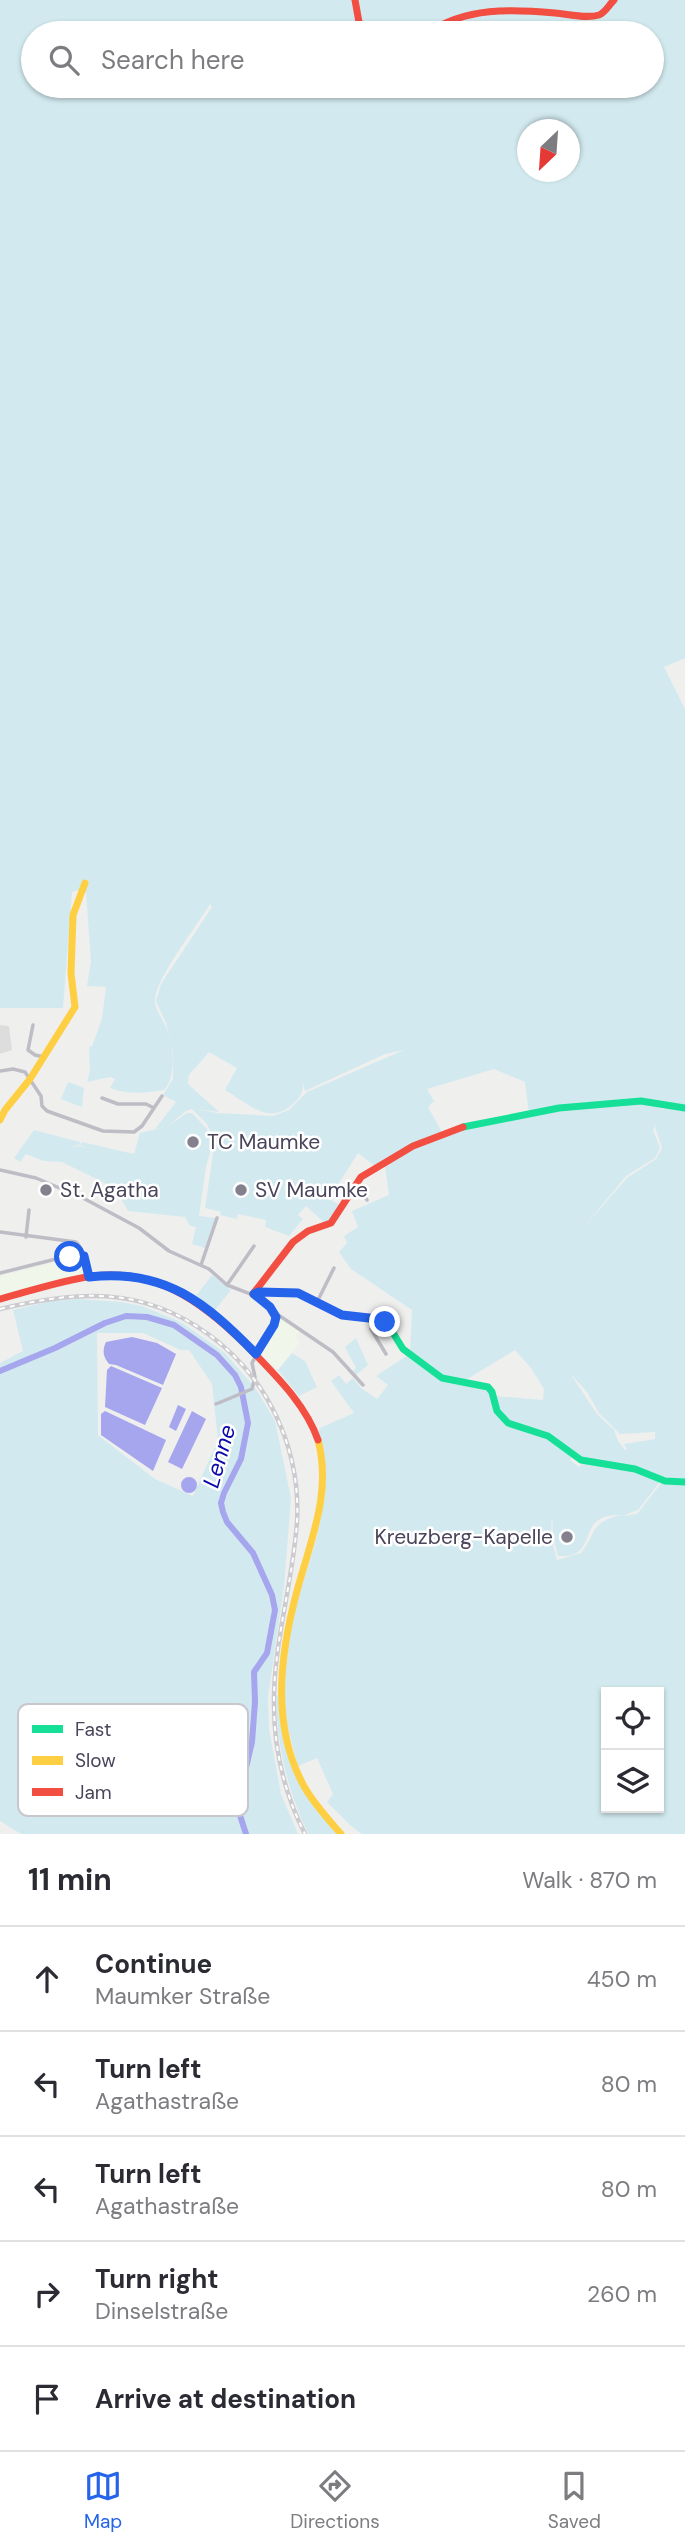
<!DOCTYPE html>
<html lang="en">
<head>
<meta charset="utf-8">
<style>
  :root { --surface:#fff; --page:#f2f2f3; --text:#2b2b33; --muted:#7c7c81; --line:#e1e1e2; --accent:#2563eb }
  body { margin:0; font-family:"DM Sans",sans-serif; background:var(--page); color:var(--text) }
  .controls { position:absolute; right:21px; bottom:21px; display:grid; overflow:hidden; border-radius:0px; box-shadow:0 2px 5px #0004 }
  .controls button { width:63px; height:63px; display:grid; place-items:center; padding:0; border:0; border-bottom:2px solid var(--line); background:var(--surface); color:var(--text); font:35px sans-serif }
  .compass { position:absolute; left:517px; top:119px; width:63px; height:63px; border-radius:50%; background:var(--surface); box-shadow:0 2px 5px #0004; rotate:205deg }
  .stop { position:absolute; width:21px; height:21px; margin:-16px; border:5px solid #2563eb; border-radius:50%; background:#fff }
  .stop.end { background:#2563eb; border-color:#fff; box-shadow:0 2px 7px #0008 }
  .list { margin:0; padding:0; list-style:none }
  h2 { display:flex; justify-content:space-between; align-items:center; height:91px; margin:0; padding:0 28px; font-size:30px }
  h2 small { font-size:23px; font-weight:400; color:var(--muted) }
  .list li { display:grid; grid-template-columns:46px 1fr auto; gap:21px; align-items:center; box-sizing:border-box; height:105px; padding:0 28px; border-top:2px solid var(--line) }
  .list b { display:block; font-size:26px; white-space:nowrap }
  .list p { margin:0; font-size:23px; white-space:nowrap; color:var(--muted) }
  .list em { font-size:23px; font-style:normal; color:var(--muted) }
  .icon { flex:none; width:38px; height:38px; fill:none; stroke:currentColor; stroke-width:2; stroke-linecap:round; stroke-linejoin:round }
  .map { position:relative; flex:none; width:685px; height:1834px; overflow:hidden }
  .search { position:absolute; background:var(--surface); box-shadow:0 2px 5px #0004; left:21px; right:21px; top:21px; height:77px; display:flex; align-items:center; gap:18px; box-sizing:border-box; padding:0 24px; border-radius:38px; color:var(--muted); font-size:26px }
  .sheet { height:616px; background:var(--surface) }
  nav { display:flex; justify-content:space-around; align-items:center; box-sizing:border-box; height:98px; border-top:2px solid var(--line); background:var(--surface); font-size:19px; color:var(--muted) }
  nav a { display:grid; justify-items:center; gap:4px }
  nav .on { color:var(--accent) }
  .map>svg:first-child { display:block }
  .commercial { fill:#f0f6e9 }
  .education { fill:#deddde }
  .green { fill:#d2eaef; fill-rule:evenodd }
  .water { fill:#a5a6ee }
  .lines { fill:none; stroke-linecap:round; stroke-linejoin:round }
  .river { stroke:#a5a6ee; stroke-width:6 }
  .street { stroke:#bebcc4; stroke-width:3.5 }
  .fast { stroke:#16e098; stroke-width:7 }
  .slow { stroke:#ffcf43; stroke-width:7 }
  .jam { stroke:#f24e42; stroke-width:7 }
  .rail-casing { stroke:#cccbcf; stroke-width:4.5 }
  .rail { stroke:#fff; stroke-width:2; stroke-dasharray:5; stroke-linecap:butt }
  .route { stroke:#2563eb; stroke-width:9 }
  .poi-dot { fill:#84808e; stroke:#fff; stroke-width:2.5 }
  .labels { text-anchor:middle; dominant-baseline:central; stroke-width:5; stroke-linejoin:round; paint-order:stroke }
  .poi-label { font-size:21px; fill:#4b455b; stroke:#fff; text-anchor:start }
  .water-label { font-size:23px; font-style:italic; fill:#0909aa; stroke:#fff }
  .key { fill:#fff; stroke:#c9c7ce; stroke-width:2 }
  .key-label { font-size:19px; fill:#4b455b }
</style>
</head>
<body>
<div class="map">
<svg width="685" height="1834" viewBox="0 0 685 1834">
  <rect width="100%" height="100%" fill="#efefee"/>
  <path class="commercial" d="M79 1259 82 1260 84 1274 0 1296V1276L57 1262Z
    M279 1317 300 1330 295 1338 300 1342 278 1370 261 1354 277 1325Z"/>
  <path class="education" d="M0 1025 9 1026 12 1050 0 1054Z"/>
  <path class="green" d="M0 0H685V658L664 667 685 709V1107L637 1100 529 1113 525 1082 494 1069 427 1089 434 1101 428 1107 443 1134 412 1146 377 1168 358 1153 329 1199 342 1206 327 1225 306 1206 298 1215 303 1219 289 1236 265 1227 266 1220 238 1214 237 1219 220 1215 221 1212 205 1208 215 1141 207 1124 192 1109 186 1111 168 1126 187 1113H192L207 1129 212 1146 206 1167 199 1216 216 1218 205 1248 192 1244 196 1227 190 1226 185 1217 128 1211 115 1188 62 1162 44 1161 26 1154 20 1162 14 1158 34 1130 80 1142 79 1145 70 1147 80 1146 88 1149 80 1145 82 1142 134 1154 140 1133 165 1127 155 1129 176 1102 163 1095 173 1079V1053L166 1023 156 1001 161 984 212 907 210 904C197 926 158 975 155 998 154 1008 160 1014 164 1023 173 1040 178 1075 164 1090 145 1093 129 1095 110 1088L115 1079 110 1077 87 1082 90 1071 89 1047 92 1046 102 1019 106 987 87 986 91 962 86 893 83 892 87 881 84 880 79 890 72 892 63 1008H0ZM33 33H652V86H33ZM528 130H570V172H528ZM404 1050 307 1092 289 1110 273 1116 217 1113 195 1109 219 1112 188 1084 189 1075 209 1052 237 1068 225 1090C249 1104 269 1127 294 1103 301 1097 303 1092 303 1083L305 1091 385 1054Z
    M68 1082 84 1088 82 1107 61 1099Z
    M636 1101 663 1106 662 1111 665 1106 685 1108V1480C663 1480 652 1471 632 1467 615 1463 599 1466 583 1460 565 1453 555 1434 536 1433 551 1438 561 1447 572 1457L570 1460 579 1467 583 1463 622 1468 658 1479 659 1483 638 1510 622 1516 637 1514 663 1481 685 1482V1834H362L351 1826 327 1802 333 1794 317 1758 298 1766C289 1733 278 1696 283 1661 293 1585 344 1508 318 1432L320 1428 354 1413 331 1381 339 1375 346 1384 353 1378 361 1388 377 1399 388 1385 376 1376 408 1355 442 1380 488 1388C499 1406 493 1417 515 1428L516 1426C502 1420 497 1411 495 1396L543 1400 544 1389 531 1368 515 1350 464 1381 444 1378 410 1352 412 1310 351 1269 339 1252 347 1243 344 1236 358 1227 352 1211 389 1195 385 1165 413 1147 460 1128 559 1109ZM657 1121 655 1127 662 1148 656 1159 627 1178 583 1228 626 1176 655 1158 660 1148 653 1130ZM570 1373 587 1392 599 1413 620 1434 655 1432V1439L624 1444 627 1449 625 1450 618 1441 614 1430 597 1414ZM552 1514 553 1537 558 1556C563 1556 571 1556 575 1554 595 1543 581 1514 621 1515 589 1523 598 1531 581 1553L557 1560 551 1537ZM606 1692H659V1808H606Z
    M212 1275 231 1290 215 1310 196 1296Z
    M78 1299 121 1302 142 1306 181 1322 225 1353 256 1389 275 1421 291 1498 284 1587 268 1697 269 1729 281 1794 298 1834H21L0 1821V1363L23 1351 13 1310 51 1301ZM97 1333H143L181 1350H189L212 1384 218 1440 193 1496 155 1479 98 1435Z
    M356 1338 368 1365 356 1375 353 1371 356 1368 345 1347Z
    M292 1353 305 1361 317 1387 299 1396 278 1370Z
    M279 1695 293 1766 314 1805 337 1834H308C287 1789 277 1746 276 1696Z"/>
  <path class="water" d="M132 1337 157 1343 176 1354 163 1385 116 1365 109 1364C103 1357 102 1350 106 1342Z
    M111 1366 162 1388 145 1425 105 1407 107 1370Z
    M178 1405 186 1409 176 1431 169 1427Z
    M105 1411 166 1440 153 1471 101 1435V1414Z
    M192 1411 206 1419 182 1469 168 1462Z
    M181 1485a8 8 0 1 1 16 0a8 8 0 1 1-16 0Z"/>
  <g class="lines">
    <path class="river" d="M0 1371 55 1348 105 1323 126 1316 147 1317 174 1325 217 1355 235 1375 241 1387 248 1423 241 1459 224 1493 221 1503 223 1512 227 1522 253 1553 272 1595 275 1610 267 1653 254 1672 255 1702 252 1742 237 1806 246 1834"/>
    <path class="street" d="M33 1025 28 1050 35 1055 44 1057
      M0 1071 13 1069 25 1072 41 1096 42 1106 47 1111 103 1131 134 1132 142 1126 162 1096
      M102 1098 118 1104H146L154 1108
      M0 1170 36 1178 83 1198 139 1228 169 1251 209 1269 227 1285 256 1296 270 1307 276 1317 274 1325 252 1363 255 1377 252 1389 216 1404
      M358 1183 367 1200
      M0 1232 76 1242C85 1250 86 1266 89 1277
      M26 1237 29 1210
      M201 1265 217 1218
      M0 1273 56 1259 84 1257
      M227 1285 254 1246
      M317 1302 334 1268
      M274 1312 333 1352 363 1385
      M378 1319 371 1329 386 1354"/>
    <path class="fast" d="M463 1127 559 1108 641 1101 685 1108
      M253 1294 259 1292 298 1293 342 1315 381 1320 390 1328 403 1349 442 1378 488 1387 492 1392 497 1411 508 1423 548 1436 581 1460 635 1469 665 1481 685 1482"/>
    <path class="slow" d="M0 1120 5 1110 30 1079 75 1007 71 973 73 915 85 883
      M318 1440C330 1486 316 1526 303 1570 282 1639 267 1721 305 1788 315 1805 328 1819 341 1834"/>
    <path class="jam" d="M355 0 361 33
      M428 33C466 7 511 9 555 13 568 14 586 19 599 15 605 13 609 5 614 0
      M253 1294 293 1242 308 1231 331 1223 361 1177 413 1146 463 1127
      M0 1299C31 1291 62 1280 94 1276 162 1268 211 1309 255 1354 280 1380 306 1406 318 1440"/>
    <defs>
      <path id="rail" d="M0 1309C76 1291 140 1285 208 1334 268 1377 301 1449 297 1522 293 1580 275 1638 274 1696 273 1744 283 1791 305 1834"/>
    </defs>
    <use href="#rail" class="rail-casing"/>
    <use href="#rail" class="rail"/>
  </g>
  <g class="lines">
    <path class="route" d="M70 1257 84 1256 89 1277C165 1268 206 1303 256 1354L274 1325 276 1317 270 1307 254 1294 259 1292 298 1293 342 1315 378 1319 385 1322"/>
  </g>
  <g class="poi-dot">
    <circle cx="193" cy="1142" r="7"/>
    <circle cx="46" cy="1190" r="7"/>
    <circle cx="241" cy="1190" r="7"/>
    <circle cx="567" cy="1537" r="7"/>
  </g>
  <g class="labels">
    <g class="poi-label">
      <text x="207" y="1142">TC Maumke</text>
      <text x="60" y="1190">St. Agatha</text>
      <text x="255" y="1190">SV Maumke</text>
      <text x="553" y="1537" text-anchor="end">Kreuzberg-Kapelle</text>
    </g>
    <g class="water-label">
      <text transform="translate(219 1456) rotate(-74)">Lenne</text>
    </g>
  </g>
  <rect x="18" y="1704" width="230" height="112" rx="10" class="key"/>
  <rect x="32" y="1725" width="31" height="8" fill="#16e098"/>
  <rect x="32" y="1756" width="31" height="9" fill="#ffcf43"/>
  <rect x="32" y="1788" width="31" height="8" fill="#f24e42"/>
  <g class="key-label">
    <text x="75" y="1736">Fast</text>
    <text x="75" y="1767">Slow</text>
    <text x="75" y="1799">Jam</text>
  </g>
</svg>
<div class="controls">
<button><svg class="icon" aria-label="locate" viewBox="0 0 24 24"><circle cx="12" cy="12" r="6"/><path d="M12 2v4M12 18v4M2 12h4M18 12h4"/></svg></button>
<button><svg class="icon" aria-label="layers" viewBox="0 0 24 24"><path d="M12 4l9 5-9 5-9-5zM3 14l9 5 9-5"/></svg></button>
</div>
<svg class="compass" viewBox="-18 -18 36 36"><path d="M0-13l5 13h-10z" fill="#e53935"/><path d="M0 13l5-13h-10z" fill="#7c7c81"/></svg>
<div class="stop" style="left:70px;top:1257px"></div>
<div class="stop end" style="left:385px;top:1322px"></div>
<div class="search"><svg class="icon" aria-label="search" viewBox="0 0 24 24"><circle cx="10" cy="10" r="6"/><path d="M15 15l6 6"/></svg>Search here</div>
</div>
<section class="sheet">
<h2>11 min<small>Walk · 870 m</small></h2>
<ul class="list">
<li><svg class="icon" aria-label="ahead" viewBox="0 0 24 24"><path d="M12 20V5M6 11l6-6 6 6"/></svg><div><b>Continue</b><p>Maumker Straße</p></div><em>450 m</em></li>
<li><svg class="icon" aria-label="left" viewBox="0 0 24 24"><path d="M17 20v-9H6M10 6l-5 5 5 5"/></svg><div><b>Turn left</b><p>Agathastraße</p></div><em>80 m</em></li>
<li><svg class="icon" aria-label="left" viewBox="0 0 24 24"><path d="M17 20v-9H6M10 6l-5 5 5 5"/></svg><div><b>Turn left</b><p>Agathastraße</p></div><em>80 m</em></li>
<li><svg class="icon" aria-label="right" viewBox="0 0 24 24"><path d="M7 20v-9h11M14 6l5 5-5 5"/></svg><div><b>Turn right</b><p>Dinselstraße</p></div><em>260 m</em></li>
<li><svg class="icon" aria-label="arrive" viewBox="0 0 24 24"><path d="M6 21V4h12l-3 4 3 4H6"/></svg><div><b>Arrive at destination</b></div></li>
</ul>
</section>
<nav>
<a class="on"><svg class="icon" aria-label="map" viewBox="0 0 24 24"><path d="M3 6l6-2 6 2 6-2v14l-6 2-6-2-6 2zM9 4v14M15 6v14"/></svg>Map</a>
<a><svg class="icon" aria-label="directions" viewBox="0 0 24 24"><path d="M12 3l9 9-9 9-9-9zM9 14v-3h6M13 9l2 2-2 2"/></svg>Directions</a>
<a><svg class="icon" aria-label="saved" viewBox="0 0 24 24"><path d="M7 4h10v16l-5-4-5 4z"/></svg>Saved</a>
</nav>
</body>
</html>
